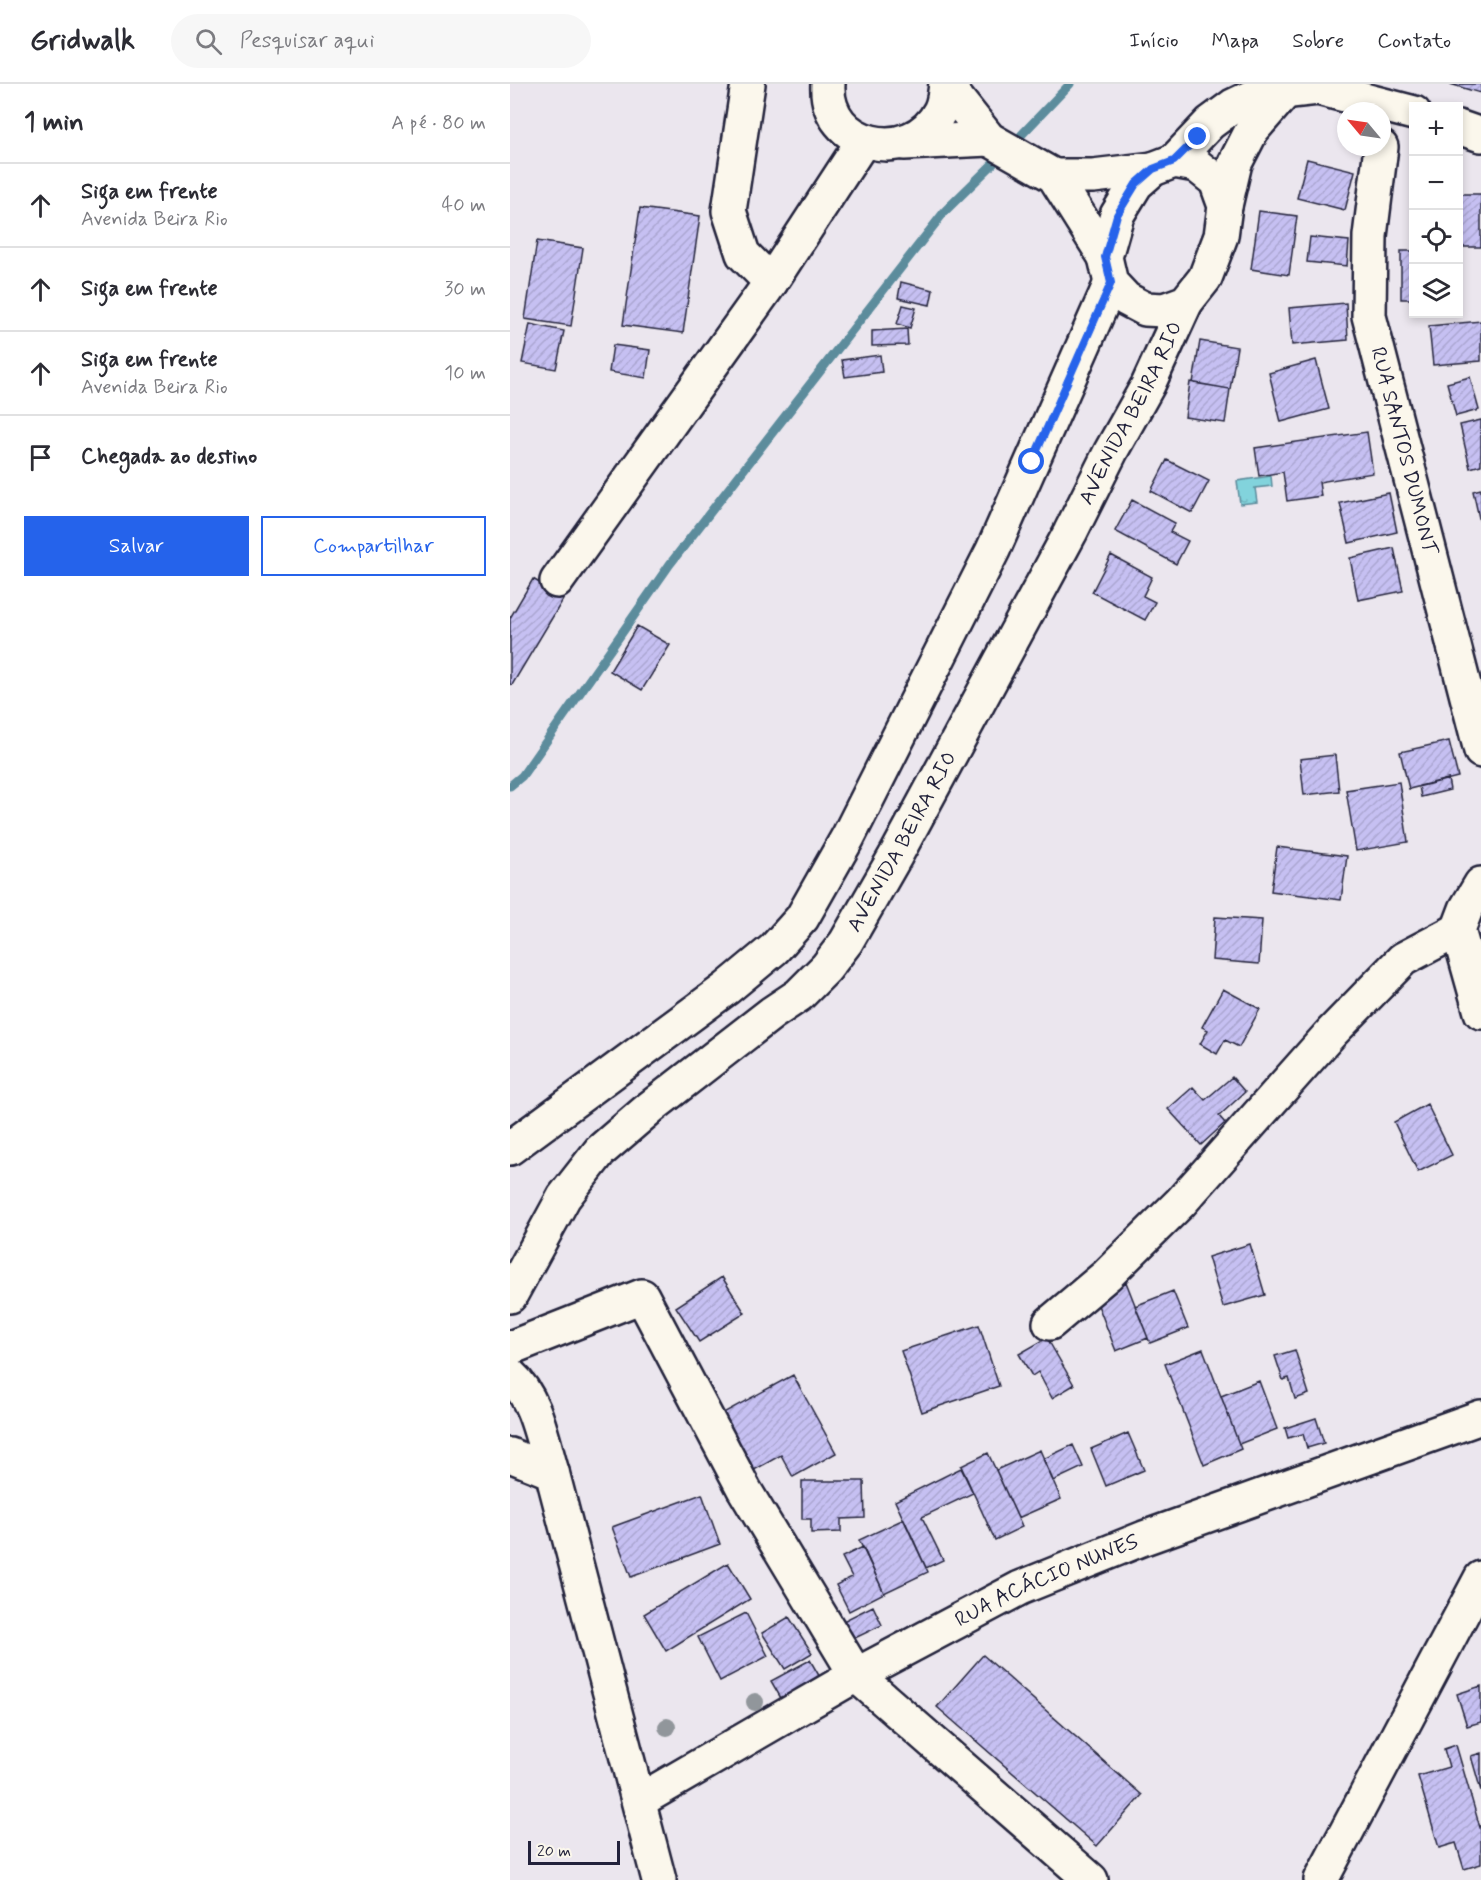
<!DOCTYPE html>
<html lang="pt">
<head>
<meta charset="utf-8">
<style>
  :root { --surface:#fff; --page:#f7f7f7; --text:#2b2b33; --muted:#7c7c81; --line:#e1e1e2; --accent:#2563eb }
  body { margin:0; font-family:Mynerve,sans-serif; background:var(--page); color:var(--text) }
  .controls { position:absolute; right:18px; top:18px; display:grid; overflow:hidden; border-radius:0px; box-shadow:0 3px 9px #0003 }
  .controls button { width:54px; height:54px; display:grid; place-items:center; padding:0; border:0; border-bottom:2px solid var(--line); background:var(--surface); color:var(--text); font:30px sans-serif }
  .compass { position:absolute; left:827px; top:18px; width:54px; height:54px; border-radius:50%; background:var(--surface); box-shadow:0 3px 9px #0003; rotate:299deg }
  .scale { position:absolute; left:18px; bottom:15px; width:92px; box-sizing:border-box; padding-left:6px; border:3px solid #22223b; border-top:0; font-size:16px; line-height:21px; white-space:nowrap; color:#22223b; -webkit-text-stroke:4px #fbf7ec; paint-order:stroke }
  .stop { position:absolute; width:18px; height:18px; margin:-14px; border:4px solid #2563eb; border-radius:50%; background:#fff }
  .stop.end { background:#2563eb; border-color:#fff; box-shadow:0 2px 6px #0008 }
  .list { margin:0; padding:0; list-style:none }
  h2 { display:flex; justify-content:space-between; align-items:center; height:78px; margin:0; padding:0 24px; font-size:26px }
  h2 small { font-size:20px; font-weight:400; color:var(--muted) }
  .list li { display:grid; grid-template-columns:39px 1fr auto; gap:18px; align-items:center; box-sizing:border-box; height:84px; padding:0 24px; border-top:2px solid var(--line) }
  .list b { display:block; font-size:22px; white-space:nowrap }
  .list p { margin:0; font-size:20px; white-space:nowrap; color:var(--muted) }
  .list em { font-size:20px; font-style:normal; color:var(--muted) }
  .actions { display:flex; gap:12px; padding:18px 24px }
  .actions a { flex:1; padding:14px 0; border:2px solid var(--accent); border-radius:0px; text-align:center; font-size:21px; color:var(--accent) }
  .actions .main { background:var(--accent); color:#fff }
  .icon { flex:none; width:33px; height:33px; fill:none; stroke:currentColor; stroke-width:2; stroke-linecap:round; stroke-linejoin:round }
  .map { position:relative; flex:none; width:971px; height:1796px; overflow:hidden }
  header { display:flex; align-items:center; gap:36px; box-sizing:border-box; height:84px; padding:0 30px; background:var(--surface); border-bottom:2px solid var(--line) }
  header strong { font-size:28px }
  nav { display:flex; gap:33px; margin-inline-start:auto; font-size:21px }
  .search { width:420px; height:54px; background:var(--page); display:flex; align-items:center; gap:15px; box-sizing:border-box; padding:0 21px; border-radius:33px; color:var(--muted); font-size:22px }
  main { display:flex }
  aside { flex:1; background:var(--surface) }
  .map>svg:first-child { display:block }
  .water { fill:url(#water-ripples); stroke:#5c8c9c; stroke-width:1.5 }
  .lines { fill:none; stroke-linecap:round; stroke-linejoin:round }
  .stream { stroke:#5c8c9c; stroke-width:9 }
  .building { fill:url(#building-hatch); stroke:#22223b; stroke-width:1.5 }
  .minor-casing { stroke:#22223b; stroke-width:38 }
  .minor { stroke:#fbf7ec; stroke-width:33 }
  .tree { fill:#91969b }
  .route { stroke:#2563eb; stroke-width:8 }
  .labels { text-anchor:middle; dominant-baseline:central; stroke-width:6; stroke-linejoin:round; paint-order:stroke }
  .street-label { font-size:21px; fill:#22223b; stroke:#fbf7ec }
</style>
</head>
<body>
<header>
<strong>Gridwalk</strong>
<div class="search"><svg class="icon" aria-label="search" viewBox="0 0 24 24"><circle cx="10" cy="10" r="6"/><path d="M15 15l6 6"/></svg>Pesquisar aqui</div>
<nav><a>Início</a><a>Mapa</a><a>Sobre</a><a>Contato</a></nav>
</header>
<main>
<aside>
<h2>1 min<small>A pé · 80 m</small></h2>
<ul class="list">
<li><svg class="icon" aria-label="ahead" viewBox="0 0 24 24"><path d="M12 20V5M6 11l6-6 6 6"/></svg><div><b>Siga em frente</b><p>Avenida Beira Rio</p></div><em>40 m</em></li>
<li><svg class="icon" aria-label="ahead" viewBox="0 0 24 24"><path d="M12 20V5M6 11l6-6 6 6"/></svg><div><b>Siga em frente</b></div><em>30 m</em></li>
<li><svg class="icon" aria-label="ahead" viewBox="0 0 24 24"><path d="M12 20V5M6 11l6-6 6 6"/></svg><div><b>Siga em frente</b><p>Avenida Beira Rio</p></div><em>10 m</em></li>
<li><svg class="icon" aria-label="arrive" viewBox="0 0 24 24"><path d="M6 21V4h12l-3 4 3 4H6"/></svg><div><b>Chegada ao destino</b></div></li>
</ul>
<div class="actions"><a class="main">Salvar</a><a>Compartilhar</a></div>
</aside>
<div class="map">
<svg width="971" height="1796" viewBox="0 0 971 1796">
  <defs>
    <pattern id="water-ripples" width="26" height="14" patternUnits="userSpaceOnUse" patternTransform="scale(1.5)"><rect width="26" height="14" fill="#82d3dc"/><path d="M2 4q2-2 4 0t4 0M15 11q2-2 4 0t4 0" fill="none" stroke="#70b5be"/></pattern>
    <pattern id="building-hatch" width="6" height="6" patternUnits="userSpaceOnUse" patternTransform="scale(1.5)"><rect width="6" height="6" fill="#c6c0f2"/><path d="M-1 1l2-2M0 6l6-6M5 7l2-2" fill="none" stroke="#aaa5d0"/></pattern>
  </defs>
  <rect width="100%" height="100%" fill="#ebe6ee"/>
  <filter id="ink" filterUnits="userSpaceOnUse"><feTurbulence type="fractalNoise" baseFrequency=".0167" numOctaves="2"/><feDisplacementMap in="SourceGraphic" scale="12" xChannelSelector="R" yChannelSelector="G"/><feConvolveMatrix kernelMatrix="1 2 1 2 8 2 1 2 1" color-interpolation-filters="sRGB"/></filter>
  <g filter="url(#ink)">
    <path class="water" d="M761 392 762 402 745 404 747 418 730 420 727 397Z"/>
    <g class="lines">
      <path class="stream" d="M502 61 560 0
        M0 702 12 692 160 480 435 127 492 71"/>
    </g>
    <path class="building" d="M940 0H971V9L960 6Z
      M797 75 845 87 835 126 787 114Z
      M949 110H971V163H948Z
      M130 124 190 132 173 249 113 241Z
      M749 127 787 132 779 191 741 185Z
      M800 153 839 157 837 182 797 178Z
      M27 157 73 164 61 242 15 235Z
      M891 167H904V215H891Z
      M391 198 423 206 420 221 388 214Z
      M836 219 838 256 782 261 779 224Z
      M393 221 406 224 400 244 387 240Z
      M971 237V277L923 281 919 242Z
      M20 240 54 247 46 285 12 279Z
      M397 245 398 261 362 262V247Z
      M690 257 727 263 720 305 683 299Z
      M103 261 140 266 136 294 99 288Z
      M370 271 372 288 335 293 332 276Z
      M806 276 819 325 771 338 759 289Z
      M960 293 969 326 946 332 937 299Z
      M680 298 720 305 715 339 675 333Z
      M971 336V381L960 384 950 341Z
      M857 348 863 389 809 398 811 412 777 417 773 388 749 392 745 364Z
      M657 376 699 397 682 429 641 407Z
      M971 405V443L963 407Z
      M879 409 887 448 839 459 830 419Z
      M622 416 665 439 660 448 678 457 666 480 605 447Z
      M884 464 893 507 848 516 840 474Z
      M601 471 642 493 633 512 645 518 635 536 582 508Z
      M23 495 54 514 2 601 0 600V534Z
      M127 542 160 561 132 606 100 587Z
      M939 657 948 693 899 705 890 668Z
      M825 671 829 707 794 711 790 675Z
      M938 695 940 706 911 713 909 702Z
      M889 698 898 758 846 767 836 706Z
      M767 763 837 772 831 816 761 807Z
      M705 833 752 836 749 880 702 876Z
      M713 905 750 925 729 963 715 956 707 970 690 960 698 946 692 943Z
      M722 993 735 1008 709 1032 715 1039 691 1061 658 1025 683 1003 695 1016Z
      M917 1020 942 1071 908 1088 884 1038Z
      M740 1160 755 1211 713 1223 698 1173Z
      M212 1193 235 1229 189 1258 166 1223Z
      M616 1198 638 1254 606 1267 584 1211Z
      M663 1207 678 1244 640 1259 625 1222Z
      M469 1241 489 1302 412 1328 391 1267Z
      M537 1254 564 1301 542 1314 528 1288 522 1292 509 1270Z
      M693 1265 731 1365 694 1381 655 1280Z
      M785 1266 799 1310 785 1315 779 1294 773 1296 765 1272Z
      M283 1291 326 1369 283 1393 271 1371 237 1390 206 1333Z
      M749 1297 767 1345 729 1360 711 1312Z
      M806 1334 814 1359 797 1364 793 1350 778 1354 775 1344Z
      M618 1349 634 1386 596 1402 581 1365Z
      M563 1361 573 1383 543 1397 533 1375Z
      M530 1366 551 1415 508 1434 486 1386Z
      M478 1369 512 1443 485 1456 451 1382Z
      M451 1384 463 1409 412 1433 433 1476 416 1484 385 1417Z
      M292 1397H354L355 1434 331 1435V1448L301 1449V1435H292Z
      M192 1410 210 1460 121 1493 102 1443Z
      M394 1435 418 1488 374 1509 349 1456Z
      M353 1463 374 1509 339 1527 326 1501 342 1493 332 1473Z
      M218 1479 240 1515 156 1567 134 1530Z
      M363 1522 372 1541 343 1555 333 1537Z
      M236 1529 258 1572 210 1597 188 1553Z
      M279 1533 302 1569 275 1585 252 1549Z
      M473 1571 632 1711 587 1762 427 1623Z
      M300 1576 311 1595 272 1616 261 1597Z
      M971 1602V1638L957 1642 947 1610Z
      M946 1661 971 1747V1780L954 1785 946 1759 929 1764 908 1692 939 1683 934 1665Z
      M971 1669V1707L961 1672Z"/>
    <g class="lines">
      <defs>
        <g id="minor">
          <path d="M238 0 219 127 233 170 261 198"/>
          <path d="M318 0C314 63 401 83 430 27 434 20 435 8 436 0"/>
          <path d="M436 1 479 55 544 92 595 173"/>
          <path d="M948 43 971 51"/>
          <path d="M394 59 479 55"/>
          <path id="s1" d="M871 63 860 152 859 232 971 667"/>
          <path d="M664 77 686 81 706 97 715 122 711 152 695 194 676 218 654 226 635 225 616 215 601 199 595 173 607 131 626 100 643 85Z"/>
          <path d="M664 77 700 39 723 22 746 11 808 4 904 29"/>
          <path d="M544 92H583L643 85"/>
          <path d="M715 122 725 79 742 46 777 6"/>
          <path d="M47 497 261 198 353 57"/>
          <path d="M971 800 956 825 948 846 971 928"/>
          <path d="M0 1064 217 904 264 865 292 834 338 753 483 466 601 199"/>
          <path id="s2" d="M0 1212 54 1113 90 1067 141 1023 262 929 289 911 316 884 336 858 386 771 560 449 601 367 638 301 676 218"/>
          <path d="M540 1239 597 1191 671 1118 822 948 893 875 948 846"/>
          <path d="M0 1264 132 1212 234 1405 346 1591 581 1796"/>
          <path d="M0 1291C26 1314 32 1355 42 1388L149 1796"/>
          <path d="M0 1371 42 1388"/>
          <path id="s3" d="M129 1717 346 1591 510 1504 634 1454 971 1333"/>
          <path d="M811 1796 971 1494"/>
        </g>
      </defs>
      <use href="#minor" class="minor-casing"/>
      <use href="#minor" class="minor"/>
    </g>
    <g class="tree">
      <circle cx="245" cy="1618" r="9"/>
      <circle cx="157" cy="1643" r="9"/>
    </g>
  </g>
  <g class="lines" filter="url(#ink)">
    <path class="route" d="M522 378 601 199 595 173 607 131 626 100 643 85 664 77 688 53"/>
  </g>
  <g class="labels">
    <g class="street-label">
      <text stroke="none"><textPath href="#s2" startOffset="1096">AVENIDA BEIRA RIO</textPath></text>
      <text stroke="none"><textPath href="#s1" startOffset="309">RUA SANTOS DUMONT</textPath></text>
      <text stroke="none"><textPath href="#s2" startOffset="610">AVENIDA BEIRA RIO</textPath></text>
      <text stroke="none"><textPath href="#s3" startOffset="464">RUA ACÁCIO NUNES</textPath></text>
    </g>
  </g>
</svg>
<div class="controls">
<button>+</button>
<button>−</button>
<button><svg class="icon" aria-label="locate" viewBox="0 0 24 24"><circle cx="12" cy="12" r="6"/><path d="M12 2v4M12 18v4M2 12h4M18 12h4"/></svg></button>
<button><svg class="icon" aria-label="layers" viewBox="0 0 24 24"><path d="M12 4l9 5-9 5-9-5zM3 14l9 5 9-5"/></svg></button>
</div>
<svg class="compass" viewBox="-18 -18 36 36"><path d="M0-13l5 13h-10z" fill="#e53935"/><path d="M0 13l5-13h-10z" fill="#7c7c81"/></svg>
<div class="scale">20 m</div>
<div class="stop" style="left:522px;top:378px"></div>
<div class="stop end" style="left:688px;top:53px"></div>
</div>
</main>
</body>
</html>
